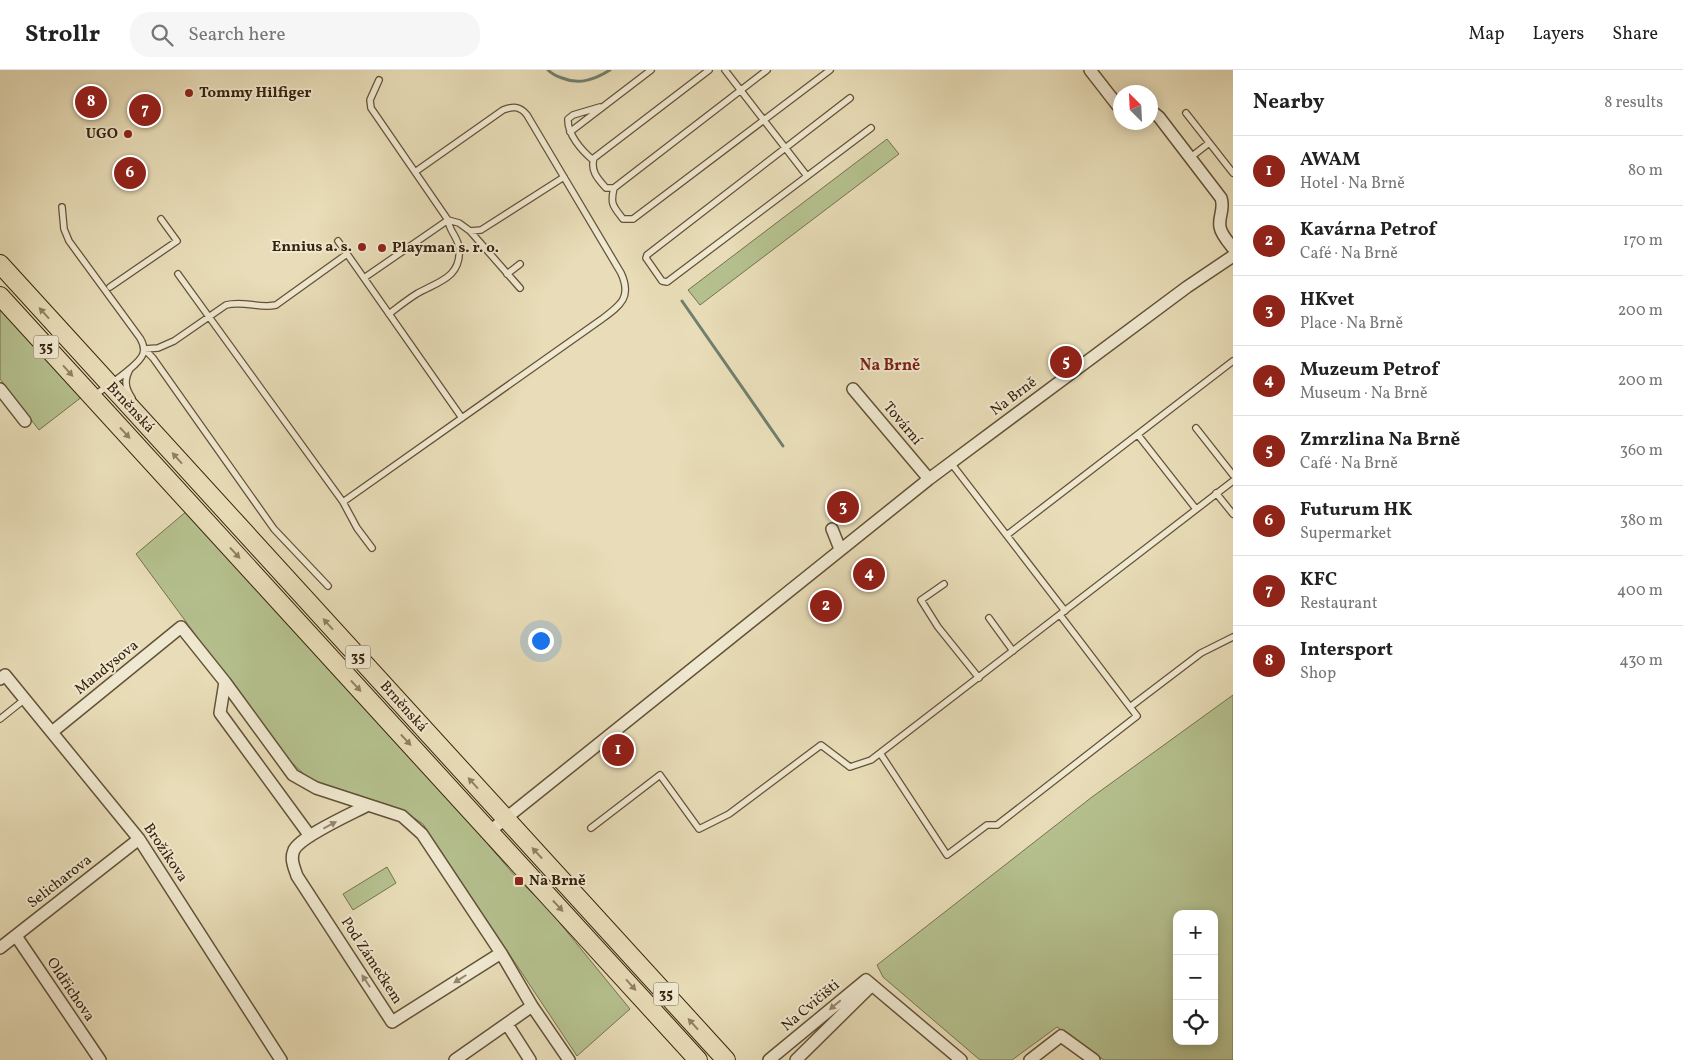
<!DOCTYPE html>
<html lang="en">
<head>
<meta charset="utf-8">
<style>
  :root { --surface:#fff; --page:#f6f6f6; --text:#222; --muted:#767676; --line:#e0e0e0; --accent:#8f2418 }
  body { margin:0; font-family:Vollkorn,serif; background:var(--page); color:var(--text) }
  .controls { position:absolute; right:15px; bottom:15px; display:grid; overflow:hidden; border-radius:10px; box-shadow:0 2px 12px #0003 }
  .controls button { width:45px; height:45px; display:grid; place-items:center; padding:0; border:0; border-bottom:1px solid var(--line); background:var(--surface); color:var(--text); font:25px sans-serif }
  .compass { position:absolute; left:1113px; top:15px; width:45px; height:45px; border-radius:50%; background:var(--surface); box-shadow:0 2px 12px #0003; rotate:336deg }
  .you { position:absolute; left:540px; top:570px; width:18px; height:18px; margin:-12px; border:4px solid #fff; border-radius:50%; background:#1a73e8; box-shadow:0 0 0 8px #1a73e833 }
  .badge { display:grid; place-items:center; width:32px; height:32px; border-radius:50%; background:var(--accent); color:#fff; font-size:16px; font-weight:700 }
  .pin { position:absolute; translate:-50% -50%; border:2px solid #fff; box-shadow:0 1px 5px #0006 }
  .list { margin:0; padding:0; list-style:none }
  h2 { display:flex; justify-content:space-between; align-items:center; height:65px; margin:0; padding:0 20px; font-size:21px }
  h2 small { font-size:16px; font-weight:400; color:var(--muted) }
  .list li { display:grid; grid-template-columns:32px 1fr auto; gap:15px; align-items:center; box-sizing:border-box; height:70px; padding:0 20px; border-top:1px solid var(--line) }
  .list b { display:block; font-size:19px; white-space:nowrap }
  .list p { margin:0; font-size:16px; white-space:nowrap; color:var(--muted) }
  .list em { font-size:16px; font-style:normal; color:var(--muted) }
  .icon { flex:none; width:28px; height:28px; fill:none; stroke:currentColor; stroke-width:2; stroke-linecap:round; stroke-linejoin:round }
  .map { position:relative; flex:none; width:1233px; height:990px; overflow:hidden }
  header { display:flex; align-items:center; gap:30px; box-sizing:border-box; height:70px; padding:0 25px; background:var(--surface); border-bottom:1px solid var(--line) }
  header strong { font-size:24px }
  nav { display:flex; gap:28px; margin-inline-start:auto; font-size:18px }
  .search { width:350px; height:45px; background:var(--page); display:flex; align-items:center; gap:12px; box-sizing:border-box; padding:0 18px; border-radius:20px; color:var(--muted); font-size:19px }
  main { display:flex }
  aside { flex:1; background:var(--surface) }
  .map>svg:first-child { display:block }
  .green { fill:#b5c18f; stroke:#76724e; fill-rule:evenodd }
  .lines { fill:none; stroke-linecap:round; stroke-linejoin:round }
  .stream { stroke:#717f6d; stroke-width:3 }
  .lane-casing { stroke:#635237; stroke-width:8 }
  .street-casing { stroke:#635237; stroke-width:14 }
  .primary-casing { stroke:#37230c; stroke-width:20 }
  .lane { stroke:#f0e9d1; stroke-width:5.5 }
  .street { stroke:#f0e9d1; stroke-width:11 }
  .primary { stroke:#e8ddb8; stroke-width:18 }
  .oneway { fill:#908062 }
  .oneway2 { fill:#94866e }
  .poi-dot { fill:#8f2418; stroke:#f0e9d1; stroke-width:2 }
  .labels { text-anchor:middle; dominant-baseline:central; stroke-width:4; stroke-linejoin:round; paint-order:stroke }
  .shield { fill:#f0e9d1; stroke:#6e5e47; stroke-width:1 }
  .shield-label { font-size:14px; font-weight:bold; fill:#37230c }
  .poi-label { font-size:15px; font-weight:bold; fill:#37230c; stroke:#f0e9d1; text-anchor:start }
  .street-label { font-size:15px; fill:#37230c; stroke:#f0e9d1 }
  .neighbourhood-label { font-size:16px; font-weight:bold; fill:#7a1f14; stroke:#f0e9d1 }
</style>
</head>
<body>
<header>
<strong>Strollr</strong>
<div class="search"><svg class="icon" aria-label="search" viewBox="0 0 24 24"><circle cx="10" cy="10" r="6"/><path d="M15 15l6 6"/></svg>Search here</div>
<nav><a>Map</a><a>Layers</a><a>Share</a></nav>
</header>
<main>
<div class="map">
<svg width="1233" height="990" viewBox="0 0 1233 990">
  <rect width="100%" height="100%" fill="#e8ddb8"/>
  <filter id="stains"><feTurbulence type="fractalNoise" baseFrequency=".004" numOctaves="4"/><feColorMatrix values="0 0 0 0 .2 0 0 0 0 .09 0 0 0 0 .02 0 0 0 .5 -.17"/></filter>
  <radialGradient id="worn" r=".72"><stop offset=".6" stop-color="#630" stop-opacity="0"/><stop offset="1" stop-color="#630" stop-opacity=".3"/></radialGradient>
  <path class="green" d="M887 69 899 84 700 235 688 220Z
    M0 233 83 326 39 360 0 309Z
    M188 440 462 741 491 778 516 807 550 841 630 939 577 986 423 754 401 739 309 709 285 686 136 484Z
    M1233 625V990H1104L1057 957 1012 990H980L883 907 877 895 1092 727ZM1177 844H1214V971H1177Z
    M387 797 396 813 353 840 343 824Z"/>
  <g class="lines">
    <path class="stream" d="M548 0C552 4 556 6 562 8 579 15 594 10 610 0
      M682 231 783 376"/>
    <defs>
      <path id="lane" d="M709 0 594 88C590 101 598 109 606 118H614L767 0
        M725 0 807 106
        M850 28 647 185 646 188 662 211 667 212 871 58
        M1186 43 1233 103
        M570 62 651 0
        M1191 87 1209 73
        M593 90C582 81 567 64 568 49L573 45 600 37
        M614 118C610 134 613 136 623 149H633L830 0
        M62 137 64 159 69 171 140 268C143 273 145 278 143 284 139 296 105 317 94 326
        M470 161 520 218
        M338 171 462 348
        M178 204 343 432 357 458 372 478
        M507 204 520 194
        M364 208 448 150 371 38 370 30 379 10
        M110 217 177 171 161 149
        M389 244C398 237 408 229 418 223 438 212 462 207 459 178 458 167 449 161 448 150L459 153 470 161 481 160 564 107
        M144 279 153 288 274 459 328 516
        M144 279 158 278 174 271 226 235C243 230 260 239 276 235L347 184
        M130 299C124 310 125 318 132 328
        M1196 358 1233 405
        M1138 365 1196 439
        M951 393 1065 541
        M1216 423 1233 444
        M343 432 602 249C621 235 632 227 621 203L527 45C520 36 513 36 503 40L415 102
        M1007 465 1233 291
        M944 514 921 530 938 557 979 608
        M1060 545 1130 637 1201 583 1233 567
        M989 548 1013 581
        M0 649 25 629
        M880 683 947 785 987 755H997L1137 646 1130 637
        M591 758 660 705 699 759 729 744 821 675 850 697 871 690 1233 411"/>
      <path id="street" d="M1090 0 1118 36H1120
        M1150 40 1159 47 1221 128C1225 139 1218 147 1220 157 1221 164 1228 172 1233 178
        M0 319 25 351
        M853 319 929 409
        M832 459 840 479
        M0 609 5 605 139 769 281 990
        M225 612 220 643 310 766
        M52 662 181 557 225 612 293 705 316 718 402 746 422 764 501 883 532 936 569 990
        M368 735C353 743 301 766 294 780 290 789 294 797 297 806L392 952 501 883
        M490 761 929 409 1187 217 1233 186
        M16 866 100 990
        M0 878 139 769
        M507 954 530 990
        M455 990 532 936
        M769 990 866 910 961 990
        M796 990 872 915
        M1030 990 1061 966 1094 990"/>
      <path id="primary" d="M0 194 726 990
        M0 226 698 990"/>
    </defs>
    <use href="#lane" class="lane-casing"/>
    <use href="#street" class="street-casing"/>
    <use href="#primary" class="primary-casing"/>
    <use href="#lane" class="lane"/>
    <use href="#street" class="street"/>
    <use href="#primary" class="primary"/>
  </g>
  <defs><path id="oneway-solid" d="M-6-.8H1V-3.2L6.5 0L1 3.2V.8H-6Z" transform="scale(1.25)"/></defs>
  <g class="oneway">
    <use href="#oneway-solid" transform="translate(44 243) rotate(-132)"/>
    <use href="#oneway-solid" transform="translate(68 301) rotate(48)"/>
    <use href="#oneway-solid" transform="translate(125 363) rotate(47)"/>
    <use href="#oneway-solid" transform="translate(177 388) rotate(-132)"/>
    <use href="#oneway-solid" transform="translate(235 483) rotate(47)"/>
    <use href="#oneway-solid" transform="translate(328 554) rotate(-132)"/>
    <use href="#oneway-solid" transform="translate(356 616) rotate(47)"/>
    <use href="#oneway-solid" transform="translate(406 670) rotate(47)"/>
    <use href="#oneway-solid" transform="translate(473 713) rotate(-132)"/>
    <use href="#oneway-solid" transform="translate(537 783) rotate(-133)"/>
    <use href="#oneway-solid" transform="translate(558 836) rotate(47)"/>
    <use href="#oneway-solid" transform="translate(631 915) rotate(48)"/>
    <use href="#oneway-solid" transform="translate(693 954) rotate(-132)"/>
  </g>
  <g class="oneway2">
    <use href="#oneway-solid" transform="translate(330 755) rotate(-28)"/>
    <use href="#oneway-solid" transform="translate(460 909) rotate(148)"/>
    <use href="#oneway-solid" transform="translate(366 911) rotate(-123)"/>
    <use href="#oneway-solid" transform="translate(835 935) rotate(140)"/>
  </g>
  <g class="poi-dot">
    <circle cx="189" cy="23" r="5"/>
    <circle cx="128" cy="64" r="5"/>
    <circle cx="362" cy="177" r="5"/>
    <circle cx="382" cy="178" r="5"/>
    <rect x="514" y="806" width="10" height="10" rx="2.5"/>
  </g>
  <g class="labels">
    <g class="shield">
      <rect x="33.5" y="265.5" width="25" height="23" rx="4"/>
      <rect x="345.5" y="575.5" width="25" height="23" rx="4"/>
      <rect x="653.5" y="912.5" width="25" height="23" rx="4"/>
    </g>
    <g class="shield-label">
      <text x="46" y="277">35</text>
      <text x="358" y="587">35</text>
      <text x="666" y="924">35</text>
    </g>
    <g class="poi-label">
      <text x="199" y="23">Tommy Hilfiger</text>
      <text x="118" y="64" text-anchor="end">UGO</text>
      <text x="352" y="177" text-anchor="end">Ennius a. s.</text>
      <text x="392" y="178">Playman s. r. o.</text>
      <text x="529" y="811">Na Brně</text>
    </g>
    <g class="street-label">
      <text transform="translate(1014 327) rotate(-37)">Na Brně</text>
      <text transform="translate(130 338) rotate(47)">Brněnská</text>
      <text transform="translate(902 354) rotate(50)">Tovární</text>
      <text transform="translate(107 598) rotate(-39)">Mandysova</text>
      <text transform="translate(403 637) rotate(48)">Brněnská</text>
      <text transform="translate(165 783) rotate(56)">Brožíkova</text>
      <text transform="translate(60 812) rotate(-38)">Selicharova</text>
      <text transform="translate(371 891) rotate(57)">Pod Zámečkem</text>
      <text transform="translate(70 920) rotate(56)">Oldřichova</text>
      <text transform="translate(811 936) rotate(-40)">Na Cvičišti</text>
    </g>
    <g class="neighbourhood-label">
      <text x="890" y="296">Na Brně</text>
    </g>
  </g>
  <rect width="100%" height="100%" filter="url(#stains)"/>
  <rect width="100%" height="100%" fill="url(#worn)"/>
</svg>
<div class="controls">
<button>+</button>
<button>−</button>
<button><svg class="icon" aria-label="locate" viewBox="0 0 24 24"><circle cx="12" cy="12" r="6"/><path d="M12 2v4M12 18v4M2 12h4M18 12h4"/></svg></button>
</div>
<svg class="compass" viewBox="-18 -18 36 36"><path d="M0-13l5 13h-10z" fill="#e53935"/><path d="M0 13l5-13h-10z" fill="#767676"/></svg>
<div class="you"></div>
<div class="pin badge" style="left:618px;top:680px">1</div>
<div class="pin badge" style="left:826px;top:536px">2</div>
<div class="pin badge" style="left:843px;top:437px">3</div>
<div class="pin badge" style="left:869px;top:504px">4</div>
<div class="pin badge" style="left:1066px;top:292px">5</div>
<div class="pin badge" style="left:130px;top:103px">6</div>
<div class="pin badge" style="left:145px;top:40px">7</div>
<div class="pin badge" style="left:91px;top:32px">8</div>
</div>
<aside>
<h2>Nearby<small>8 results</small></h2>
<ul class="list">
<li><span class="badge">1</span><div><b>AWAM</b><p>Hotel · Na Brně</p></div><em>80 m</em></li>
<li><span class="badge">2</span><div><b>Kavárna Petrof</b><p>Café · Na Brně</p></div><em>170 m</em></li>
<li><span class="badge">3</span><div><b>HKvet</b><p>Place · Na Brně</p></div><em>200 m</em></li>
<li><span class="badge">4</span><div><b>Muzeum Petrof</b><p>Museum · Na Brně</p></div><em>200 m</em></li>
<li><span class="badge">5</span><div><b>Zmrzlina Na Brně</b><p>Café · Na Brně</p></div><em>360 m</em></li>
<li><span class="badge">6</span><div><b>Futurum HK</b><p>Supermarket</p></div><em>380 m</em></li>
<li><span class="badge">7</span><div><b>KFC</b><p>Restaurant</p></div><em>400 m</em></li>
<li><span class="badge">8</span><div><b>Intersport</b><p>Shop</p></div><em>430 m</em></li>
</ul>
</aside>
</main>
</body>
</html>
